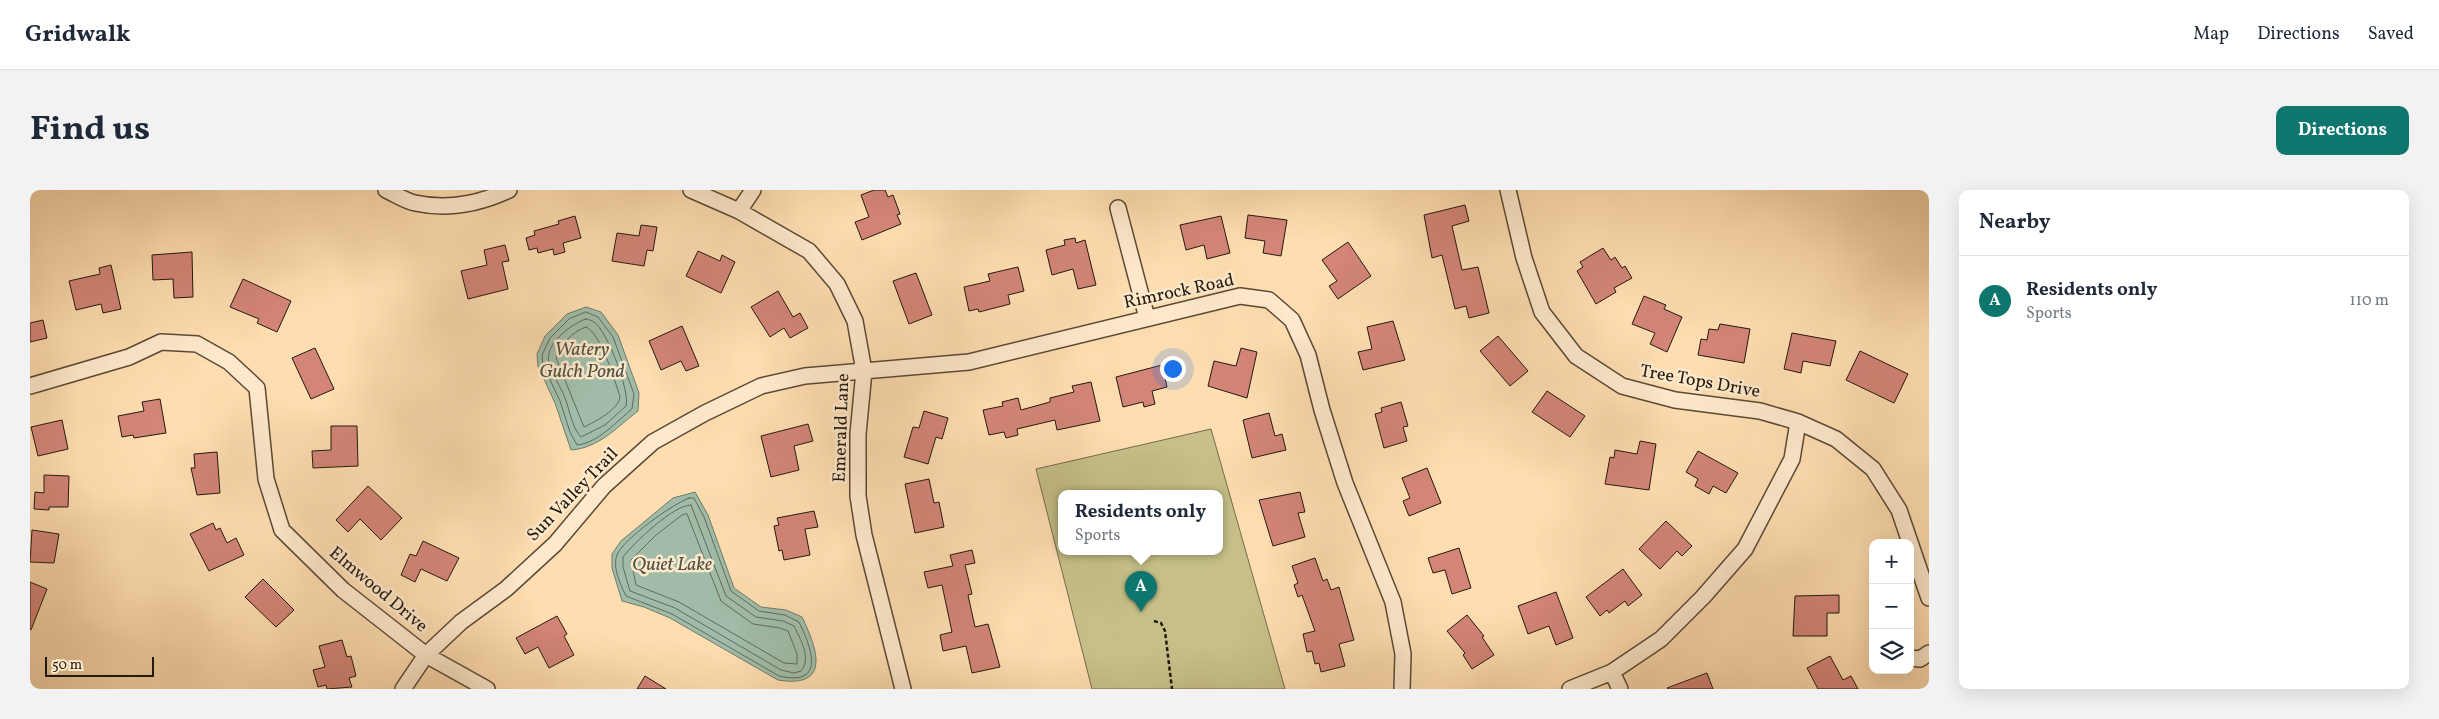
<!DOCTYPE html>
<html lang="en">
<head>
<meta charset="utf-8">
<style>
  :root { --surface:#fff; --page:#f2f2f3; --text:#1f2937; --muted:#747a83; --line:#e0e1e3; --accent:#0f766e }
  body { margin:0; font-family:Vollkorn,serif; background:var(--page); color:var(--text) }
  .controls { position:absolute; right:15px; bottom:15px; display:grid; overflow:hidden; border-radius:10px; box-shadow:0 5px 20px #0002 }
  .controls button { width:45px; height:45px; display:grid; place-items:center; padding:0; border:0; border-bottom:1px solid var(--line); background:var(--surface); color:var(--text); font:25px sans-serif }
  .scale { position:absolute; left:15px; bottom:12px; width:109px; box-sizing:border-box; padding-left:5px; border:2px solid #23190e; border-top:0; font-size:14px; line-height:18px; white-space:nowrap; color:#23190e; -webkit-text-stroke:4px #fee9cc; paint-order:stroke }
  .you { position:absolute; left:1142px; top:178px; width:18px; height:18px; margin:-12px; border:4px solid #fff; border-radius:50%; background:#1a73e8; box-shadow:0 0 0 8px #1a73e833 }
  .badge { display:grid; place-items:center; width:32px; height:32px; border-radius:50%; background:var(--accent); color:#fff; font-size:16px; font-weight:700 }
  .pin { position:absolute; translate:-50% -41px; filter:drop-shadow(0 1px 2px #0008) }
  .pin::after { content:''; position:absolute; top:26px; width:18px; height:15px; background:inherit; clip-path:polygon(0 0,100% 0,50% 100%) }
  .popup { position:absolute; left:1028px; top:300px; width:165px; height:65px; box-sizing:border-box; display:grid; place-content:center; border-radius:10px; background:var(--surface); filter:drop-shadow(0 1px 4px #0005); font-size:16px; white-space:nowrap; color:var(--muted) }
  .popup b { font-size:19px; color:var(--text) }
  .popup::after { content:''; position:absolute; left:50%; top:100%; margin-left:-10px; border:10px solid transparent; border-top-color:var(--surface) }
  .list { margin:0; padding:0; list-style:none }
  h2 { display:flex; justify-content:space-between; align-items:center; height:65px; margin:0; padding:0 20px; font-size:21px }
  h2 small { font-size:16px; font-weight:400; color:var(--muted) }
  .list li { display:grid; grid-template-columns:32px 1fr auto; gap:15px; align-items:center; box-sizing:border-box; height:90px; padding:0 20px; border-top:1px solid var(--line) }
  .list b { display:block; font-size:19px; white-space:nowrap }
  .list p { margin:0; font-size:16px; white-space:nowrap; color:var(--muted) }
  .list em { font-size:16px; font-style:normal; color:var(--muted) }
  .icon { flex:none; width:28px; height:28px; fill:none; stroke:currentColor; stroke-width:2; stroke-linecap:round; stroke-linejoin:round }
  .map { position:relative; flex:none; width:1899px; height:499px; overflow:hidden; border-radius:10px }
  header { display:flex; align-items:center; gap:30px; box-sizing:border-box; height:70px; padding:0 25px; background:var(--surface); border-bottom:1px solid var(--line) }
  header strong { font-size:24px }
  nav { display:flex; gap:28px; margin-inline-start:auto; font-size:18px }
  .intro { display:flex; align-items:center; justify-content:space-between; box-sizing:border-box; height:120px; padding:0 30px }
  h1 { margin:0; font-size:35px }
  .button { padding:12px 22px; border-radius:10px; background:var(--accent); color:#fff; font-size:18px; font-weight:700 }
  main { display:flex; gap:30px; padding:0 30px }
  aside { flex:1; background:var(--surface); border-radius:10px; box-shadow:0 5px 20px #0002 }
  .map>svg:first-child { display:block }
  .green { fill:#c6bf87; stroke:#746c4a; fill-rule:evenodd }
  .water { fill:#a0bca8; stroke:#6e7b6a }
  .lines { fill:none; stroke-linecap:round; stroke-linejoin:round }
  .shore { stroke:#626a5b; stroke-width:1 }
  .building { fill:#d38577; stroke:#23190e }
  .minor-casing { stroke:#5a4a36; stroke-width:18 }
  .path { stroke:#23190e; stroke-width:2.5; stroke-dasharray:4 2.5; stroke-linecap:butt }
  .minor { stroke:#fee9cc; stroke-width:15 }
  .labels { text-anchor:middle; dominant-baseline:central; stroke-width:5; stroke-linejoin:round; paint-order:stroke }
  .street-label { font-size:18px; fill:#23190e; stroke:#fee9cc }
  .water-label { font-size:19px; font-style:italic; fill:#4f5244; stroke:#fee9cc }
</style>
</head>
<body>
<header>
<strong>Gridwalk</strong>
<nav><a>Map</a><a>Directions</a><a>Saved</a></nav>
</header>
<div class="intro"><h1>Find us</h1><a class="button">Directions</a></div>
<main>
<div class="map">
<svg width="1899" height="499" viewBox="0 0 1899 499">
  <rect width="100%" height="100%" fill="#feddb0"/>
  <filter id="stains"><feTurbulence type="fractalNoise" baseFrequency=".004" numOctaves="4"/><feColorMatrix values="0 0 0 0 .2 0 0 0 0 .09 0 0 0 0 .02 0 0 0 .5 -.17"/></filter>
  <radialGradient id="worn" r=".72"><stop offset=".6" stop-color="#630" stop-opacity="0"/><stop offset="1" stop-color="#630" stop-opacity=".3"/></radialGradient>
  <path class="green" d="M1181 239 1255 499H1062L1006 279ZM1032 303H1190V361H1032Z"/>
  <path class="water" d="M556 117 571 122 588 145 609 203 608 221C587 237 569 258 541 260L525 213 508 176 507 164 515 146 537 124Z
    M665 302 678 325 704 398 731 417 756 420 772 427C787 458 802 499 748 490L640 428 614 417 592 411 582 378V364L591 351 643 308Z"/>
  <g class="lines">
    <path class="shore" d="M556 122 568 127 583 147 604 204 602 219C587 231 568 253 547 255L540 242 530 211 513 175 512 165 520 148 539 129Z
      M556 129C557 129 563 131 564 132 577 141 600 200 596 216L575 235 551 247C542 238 540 221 535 208 531 197 522 185 519 173 514 154 541 134 556 129Z
      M556 137C571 143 585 191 590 207 589 219 565 232 554 237L526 168C532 154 541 142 556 137Z
      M659 308H664L674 327 701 401 729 421 755 425 769 432C781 457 797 497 749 486L642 424 596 406C591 396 582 377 587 365 593 349 643 314 659 308Z
      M661 315 696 406 726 427 753 431 764 436C770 449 782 468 771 481L764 483 751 480 645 418 600 401 593 377V367C604 353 643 315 661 315Z
      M657 324 691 411 723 434 750 438 758 441 767 464V474L754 473 649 412 606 395 601 370 626 345 652 325Z"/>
  </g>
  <path class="building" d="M844 0H855L858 7 863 5 870 24 867 25 871 34 832 50 825 32 839 27 831 5Z
    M1435 15 1439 31 1422 36 1432 80 1448 77 1459 123 1439 128 1436 116 1425 119 1412 65 1402 68 1394 25Z
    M1218 25 1257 30 1251 66 1233 63 1235 51 1215 48Z
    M545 26 551 48 533 53 535 62 524 65 523 59 508 63 507 58 499 60 496 48 505 45 504 41 529 34 528 31Z
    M1191 26 1200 63 1177 69 1174 55 1156 60 1150 35Z
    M611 35 627 37 623 61 617 60 614 76 582 71 587 43 609 46Z
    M1045 48 1046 53 1055 50 1066 95 1048 99 1043 79 1022 85 1016 60 1035 55 1034 50Z
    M1318 52 1341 86 1308 109 1299 96 1307 91 1292 70Z
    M475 55 479 71 472 72 478 99 438 109 431 81 457 75 454 60Z
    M1573 58 1581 70 1585 67 1592 78 1595 76 1602 88 1584 98 1586 102 1566 114 1547 81 1553 77 1550 72Z
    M668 61 690 71 692 65 705 72 691 103 656 86Z
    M162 62 163 107 144 108 143 89 123 90 122 65Z
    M81 75 91 119 73 123 71 114 46 120 39 91 70 84 69 78Z
    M988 77 994 101 978 105 980 114 949 122 948 119 939 121 934 97 960 91 958 84Z
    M886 83 902 125 879 134 863 91Z
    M213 89 261 111 247 142 227 133 229 129 200 117Z
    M748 101 763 127 770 123 778 138 760 148 754 138 740 147 721 117Z
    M1614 106 1636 115 1634 119 1652 127 1637 162 1620 154 1625 143 1602 134Z
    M13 130 17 148 0 152V133Z
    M1363 131 1375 170 1333 180 1328 162 1342 159 1337 137Z
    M1690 134 1720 139 1714 173 1668 165 1671 149 1677 150 1679 139 1688 140Z
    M652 136 669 176 656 181 651 171 631 180 619 151Z
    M1762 143 1806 151 1800 176 1773 171 1771 183 1754 179Z
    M1468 146 1498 181 1480 196 1450 161Z
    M285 158 304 199 281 209 262 168Z
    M1211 158 1227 162 1217 208 1178 196 1184 171 1206 176Z
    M1830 161 1878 184 1864 213 1816 190Z
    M1132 175 1137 197 1122 201 1125 214 1114 217 1113 212 1093 217 1086 187Z
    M1061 192 1070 231 1027 240 1025 230 987 239 988 245 976 248 974 242 959 245 953 220 973 216 972 212 988 208 991 220 1020 212V208L1044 202 1042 196Z
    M1517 201 1555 226 1540 247 1502 222Z
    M130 209 136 243 104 248 103 245 92 247 88 226 114 221 112 212Z
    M1371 212 1378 236 1373 237 1377 251 1354 258 1345 224 1352 222 1351 218Z
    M894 221 918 228 912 249 906 247 898 274 874 267 883 237 889 238Z
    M1239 223 1245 246 1252 244 1256 260 1222 268 1213 230Z
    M32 230 38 259 8 266 1 237Z
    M778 234 783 251 764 256 769 280 741 287 731 246Z
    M301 236H327L328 276 283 278 282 261 301 260Z
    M1610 251 1626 254 1619 300 1575 294 1580 267 1584 268 1585 260 1607 264Z
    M1668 261 1708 283 1696 303 1683 296 1679 304 1665 296 1668 289 1656 282Z
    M187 262 190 303 167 305 161 278H165L164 264Z
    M1397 278 1411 313 1379 326 1373 311 1380 308 1372 288Z
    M14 285 39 286 38 317H19V320L4 319 5 302 14 303Z
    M899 289 904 313 909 312 914 337 885 343 875 294Z
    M338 296 372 328 351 350 330 329 318 342 306 330Z
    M1270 302 1275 322 1268 323 1275 347 1243 356 1229 310Z
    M784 321 788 337 775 339 780 365 754 370 752 360 749 361 744 336 749 335 747 328Z
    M1636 331 1662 356 1652 366 1647 361 1630 379 1609 359Z
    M183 333 186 340 190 338 197 353 206 348 214 365 179 381 160 344Z
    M2 340 29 344 24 373 0 372Z
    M393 351 429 368 417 391 391 379 385 392 371 385 380 364 386 366Z
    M1429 358 1441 398 1422 404 1415 380 1403 383 1398 368Z
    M942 360 945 373 935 375 942 404 938 405 945 437 958 434 970 477 942 483 936 456 913 461 910 445 922 442 912 395 898 398 894 382 923 376 920 365Z
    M1285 368 1293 391 1297 389 1301 400 1309 397 1324 450 1309 454 1315 476 1291 482 1289 473 1285 474 1282 461 1277 462 1273 444 1285 441 1272 405 1268 407 1264 395 1268 393 1262 376Z
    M1593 379 1612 405 1598 416 1595 411 1579 423 1577 420 1570 426 1556 407Z
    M233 389 264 420 246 437 215 407Z
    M0 392 17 399 1 440 0 439Z
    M1526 402 1543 448 1526 455 1519 436 1498 444 1488 416Z
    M1809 405V423H1797V446H1763L1765 406Z
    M1437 425 1454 446 1452 447 1464 465 1442 479 1433 465 1435 463 1417 441Z
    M527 426 537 444 534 446 544 465 519 478 508 457 495 464 486 448Z
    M312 450 317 467 321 466 326 486 319 488 322 497 297 499 296 495 288 497 283 480 295 477 289 456Z
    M1800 466 1813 490 1821 486 1828 499H1788L1777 478Z
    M1677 483 1683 499H1638L1637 498Z
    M615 486 636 499H607Z"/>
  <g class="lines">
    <defs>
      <path id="minor" d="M356 0C365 4 375 11 385 13 417 20 449 14 479 0
        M661 0 709 21 779 61 807 94 825 131 834 181 828 244V306L834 345 873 499
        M1478 0 1494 68 1512 122 1546 166 1592 196 1645 210 1730 221 1768 232 1806 249 1843 279 1869 320 1899 408
        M1088 18 1117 128
        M709 21 723 0
        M0 196 99 167 131 152 167 154 199 172 227 198 236 289 252 340 313 400 396 465 457 499
        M1880 468 1890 469 1899 463
        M1582 482 1590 499
        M373 499 396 465 431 432 476 399 525 354 574 296 623 252 675 223 731 196 775 186 939 172 1210 106 1239 110 1262 130 1278 165 1292 220 1315 293 1363 412 1373 464 1372 499
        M1540 499 1582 482 1631 449 1673 407 1715 359 1762 269 1768 232"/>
    </defs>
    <use href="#minor" class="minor-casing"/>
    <path class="path" d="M1124 431 1131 433 1135 441 1142 499"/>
    <use href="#minor" class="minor"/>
  </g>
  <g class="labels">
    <g class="street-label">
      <text transform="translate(1149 102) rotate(-12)">Rimrock Road</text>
      <text transform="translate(1670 192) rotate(10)">Tree Tops Drive</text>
      <text transform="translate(812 238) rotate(-88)">Emerald Lane</text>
      <text transform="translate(543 305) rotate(-46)">Sun Valley Trail</text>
      <text transform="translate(348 400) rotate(40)">Elmwood Drive</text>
    </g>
    <g class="water-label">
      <text x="552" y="160">Watery<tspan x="552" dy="22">Gulch Pond</tspan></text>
      <text x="642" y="375">Quiet Lake</text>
    </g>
  </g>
  <rect width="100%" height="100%" filter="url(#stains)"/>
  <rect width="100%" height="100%" fill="url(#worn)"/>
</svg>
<div class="controls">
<button>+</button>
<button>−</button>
<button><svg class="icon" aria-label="layers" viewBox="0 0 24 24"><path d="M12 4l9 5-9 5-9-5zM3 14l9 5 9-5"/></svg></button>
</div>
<div class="scale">50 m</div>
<div class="you"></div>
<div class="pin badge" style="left:1111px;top:422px">A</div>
<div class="popup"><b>Residents only</b>Sports</div>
</div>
<aside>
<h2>Nearby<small></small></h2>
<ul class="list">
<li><span class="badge">A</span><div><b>Residents only</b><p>Sports</p></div><em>110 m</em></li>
</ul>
</aside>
</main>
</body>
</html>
